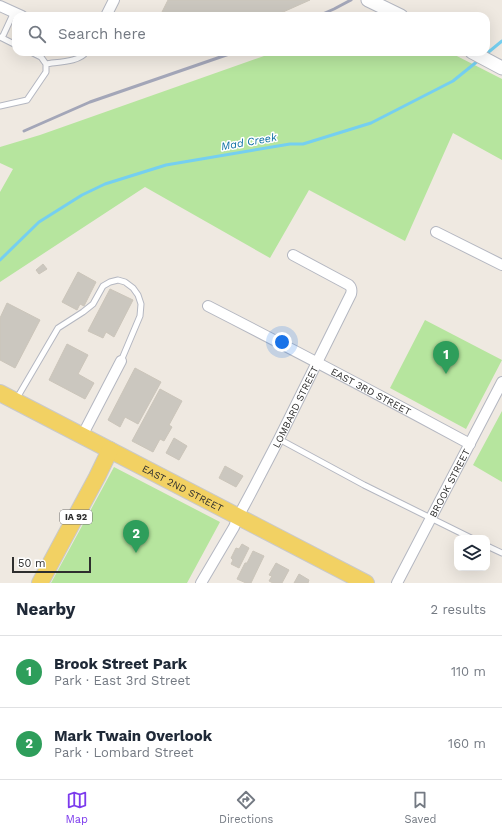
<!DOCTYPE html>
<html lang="en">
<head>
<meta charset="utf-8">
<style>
  :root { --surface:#fff; --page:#f6f6f7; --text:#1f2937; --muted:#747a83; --line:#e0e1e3; --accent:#7c3aed }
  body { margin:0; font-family:"Work Sans",sans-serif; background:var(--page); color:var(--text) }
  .controls { position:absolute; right:12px; bottom:12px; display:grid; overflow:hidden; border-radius:8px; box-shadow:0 4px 16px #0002 }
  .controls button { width:36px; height:36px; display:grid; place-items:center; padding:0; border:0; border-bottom:1px solid var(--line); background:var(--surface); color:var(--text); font:20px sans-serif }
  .scale { position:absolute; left:12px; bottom:10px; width:79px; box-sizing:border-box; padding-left:4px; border:2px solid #2e2e2e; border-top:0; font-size:11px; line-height:14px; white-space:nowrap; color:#2e2e2e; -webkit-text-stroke:3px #fff; paint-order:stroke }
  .you { position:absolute; left:282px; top:342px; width:14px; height:14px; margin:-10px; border:3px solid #fff; border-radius:50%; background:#1a73e8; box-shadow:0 0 0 6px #1a73e833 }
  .badge { display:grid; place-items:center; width:26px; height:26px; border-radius:50%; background:var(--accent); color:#fff; font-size:13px; font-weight:700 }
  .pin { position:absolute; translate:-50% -33px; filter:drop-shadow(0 1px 2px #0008) }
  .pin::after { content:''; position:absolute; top:21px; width:14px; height:12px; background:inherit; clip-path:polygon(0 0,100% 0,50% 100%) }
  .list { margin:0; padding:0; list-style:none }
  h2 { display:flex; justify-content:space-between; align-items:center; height:52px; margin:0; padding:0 16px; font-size:17px }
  h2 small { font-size:13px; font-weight:400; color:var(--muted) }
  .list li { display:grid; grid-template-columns:26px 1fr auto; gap:12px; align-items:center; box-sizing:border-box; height:72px; padding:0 16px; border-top:1px solid var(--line) }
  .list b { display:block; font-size:15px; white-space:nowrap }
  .list p { margin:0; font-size:13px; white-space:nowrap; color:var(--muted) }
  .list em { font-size:13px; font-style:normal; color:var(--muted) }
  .icon { flex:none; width:22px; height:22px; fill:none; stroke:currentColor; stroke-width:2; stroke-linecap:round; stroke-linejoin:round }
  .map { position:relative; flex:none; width:502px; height:583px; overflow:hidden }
  .search { position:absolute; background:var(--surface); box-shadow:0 4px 16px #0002; left:12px; right:12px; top:12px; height:44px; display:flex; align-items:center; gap:10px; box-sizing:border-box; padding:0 14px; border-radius:12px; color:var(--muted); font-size:15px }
  .sheet { height:196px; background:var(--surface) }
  nav { display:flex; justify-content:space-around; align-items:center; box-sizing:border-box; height:56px; border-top:1px solid var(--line); background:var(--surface); font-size:11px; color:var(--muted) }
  nav a { display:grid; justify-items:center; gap:2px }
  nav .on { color:var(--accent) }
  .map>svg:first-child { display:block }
  .green { fill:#b6e59e }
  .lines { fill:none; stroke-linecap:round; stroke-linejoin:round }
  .stream { stroke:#75cff0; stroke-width:3 }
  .building { fill:#cbc7bf; stroke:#cbc5ba }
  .service-casing { stroke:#b4b7c1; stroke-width:7 }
  .minor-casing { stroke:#b4b7c1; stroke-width:12 }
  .tertiary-casing { stroke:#b4b7c1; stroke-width:15 }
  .primary-casing { stroke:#c9c9c9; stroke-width:18 }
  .service { stroke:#fff; stroke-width:5 }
  .minor { stroke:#fff; stroke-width:10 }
  .tertiary { stroke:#fff; stroke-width:13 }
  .primary { stroke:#f2d163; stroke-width:16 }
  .rail { stroke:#a3a6b8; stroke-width:3 }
  .labels { text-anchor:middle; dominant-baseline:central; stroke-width:3; stroke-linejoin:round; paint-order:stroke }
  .shield { fill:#fff; stroke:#6d6d6d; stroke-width:1 }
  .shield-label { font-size:9px; font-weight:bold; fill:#2e2e2e }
  .street-label { font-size:10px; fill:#2e2e2e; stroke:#fff }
  .water-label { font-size:11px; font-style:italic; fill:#0d6fa3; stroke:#fff }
</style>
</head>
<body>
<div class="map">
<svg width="502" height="583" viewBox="0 0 502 583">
  <rect width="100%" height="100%" fill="#efe9e1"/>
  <path class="green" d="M273 52H449L502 79V160L453 133 405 241 309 190 270 258 145 187 0 282V192L13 169 0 163V147L40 135 264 56Z
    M425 320 502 360 466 429 390 388Z
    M502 411V482L473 465Z
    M114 467 220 522 187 583H51Z"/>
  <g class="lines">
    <path class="stream" d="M485 55 502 41
      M0 260 39 222 82 195 105 184 166 165 290 144H303L371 123 453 81 479 60"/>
  </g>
  <path class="building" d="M168 0H310L274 16H160Z
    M43 264 47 269 39 274 36 270Z
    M78 272 96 282 84 306 80 304 77 310 62 302Z
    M110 289 133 300 114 337 106 332 103 338 88 331Z
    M7 303 40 320 15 368 0 360V318Z
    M67 344 88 355 78 374 94 383 85 399 49 380Z
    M135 368 161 382 138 424 125 417 120 427 108 420Z
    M160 389 182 401 169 425 172 427 164 441 160 439 153 452 132 441Z
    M174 438 187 446 179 460 166 453Z
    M225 466 243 476 236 487 219 478Z
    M242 544 249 548 239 568 231 564 233 560 231 558 236 548 239 549Z
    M253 551 264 556 251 583H246L237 579 245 563H247Z
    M276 563 289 570 282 583H273L269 581 272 576 269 575Z
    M299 574 309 580 308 583H294Z"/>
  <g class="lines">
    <defs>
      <path id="service" d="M0 37 16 45
        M2 38 14 12
        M46 64C57 62 80 62 86 52
        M0 106 27 100 46 72V64L41 57 31 52
        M17 398 58 328 83 312 93 304 103 286 110 282 118 280 125 282 133 288 138 295 141 304 140 316 121 361
        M279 439 364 485 471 538
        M487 546 502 553"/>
      <g id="minor">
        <path d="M0 6 22 16"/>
        <path d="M106 16 114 0"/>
        <path d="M436 232 502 265"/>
        <path id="s1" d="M208 306C296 351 383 397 470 444"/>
        <path d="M82 436 121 361"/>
        <path id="s2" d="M201 583 234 527 238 517 254 487 279 439 351 294C352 290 352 288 349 285L293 255"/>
        <path id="s3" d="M397 583 502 382"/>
      </g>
      <path id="tertiary" d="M368 0 401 16
        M472 52 502 68"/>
      <g id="primary">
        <path id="s4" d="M0 393 366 583"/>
        <path d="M40 583 97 477 110 450"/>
      </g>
    </defs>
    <use href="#service" class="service-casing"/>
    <use href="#minor" class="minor-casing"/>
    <use href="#tertiary" class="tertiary-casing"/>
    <use href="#primary" class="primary-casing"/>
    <use href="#service" class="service"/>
    <use href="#minor" class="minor"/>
    <use href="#tertiary" class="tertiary"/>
    <use href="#primary" class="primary"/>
    <path class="rail" d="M318 16 334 9 351 0
      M24 131 90 102 235 52"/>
  </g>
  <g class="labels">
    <rect class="shield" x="60" y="510" width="32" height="14" rx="3"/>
    <g class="shield-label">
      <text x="76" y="517">IA 92</text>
    </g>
    <g class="street-label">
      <text stroke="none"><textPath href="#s1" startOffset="184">EAST 3RD STREET</textPath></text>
      <text stroke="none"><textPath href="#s2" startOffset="200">LOMBARD STREET</textPath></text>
      <text stroke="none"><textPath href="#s3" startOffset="113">BROOK STREET</textPath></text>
      <text stroke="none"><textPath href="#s4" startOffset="206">EAST 2ND STREET</textPath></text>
    </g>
    <g class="water-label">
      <text transform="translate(249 142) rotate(-10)">Mad Creek</text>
    </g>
  </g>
</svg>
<div class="controls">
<button><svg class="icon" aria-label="layers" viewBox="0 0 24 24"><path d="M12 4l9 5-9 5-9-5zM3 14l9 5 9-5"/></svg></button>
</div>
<div class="scale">50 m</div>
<div class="you"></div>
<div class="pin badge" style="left:446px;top:374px;background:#2e9e5b">1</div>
<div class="pin badge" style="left:136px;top:553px;background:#2e9e5b">2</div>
<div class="search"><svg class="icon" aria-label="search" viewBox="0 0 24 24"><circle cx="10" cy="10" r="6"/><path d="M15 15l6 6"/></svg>Search here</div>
</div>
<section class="sheet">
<h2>Nearby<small>2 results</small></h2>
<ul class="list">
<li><span class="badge" style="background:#2e9e5b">1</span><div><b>Brook Street Park</b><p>Park · East 3rd Street</p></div><em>110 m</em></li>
<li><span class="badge" style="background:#2e9e5b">2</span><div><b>Mark Twain Overlook</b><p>Park · Lombard Street</p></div><em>160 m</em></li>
</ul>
</section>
<nav>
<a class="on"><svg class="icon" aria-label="map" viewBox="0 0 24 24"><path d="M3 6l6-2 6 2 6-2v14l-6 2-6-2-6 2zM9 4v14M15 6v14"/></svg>Map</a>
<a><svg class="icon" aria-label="directions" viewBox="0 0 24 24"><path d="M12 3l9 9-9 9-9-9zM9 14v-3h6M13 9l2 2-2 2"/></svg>Directions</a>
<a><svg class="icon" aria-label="saved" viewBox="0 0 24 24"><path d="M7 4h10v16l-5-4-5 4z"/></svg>Saved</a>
</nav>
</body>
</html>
